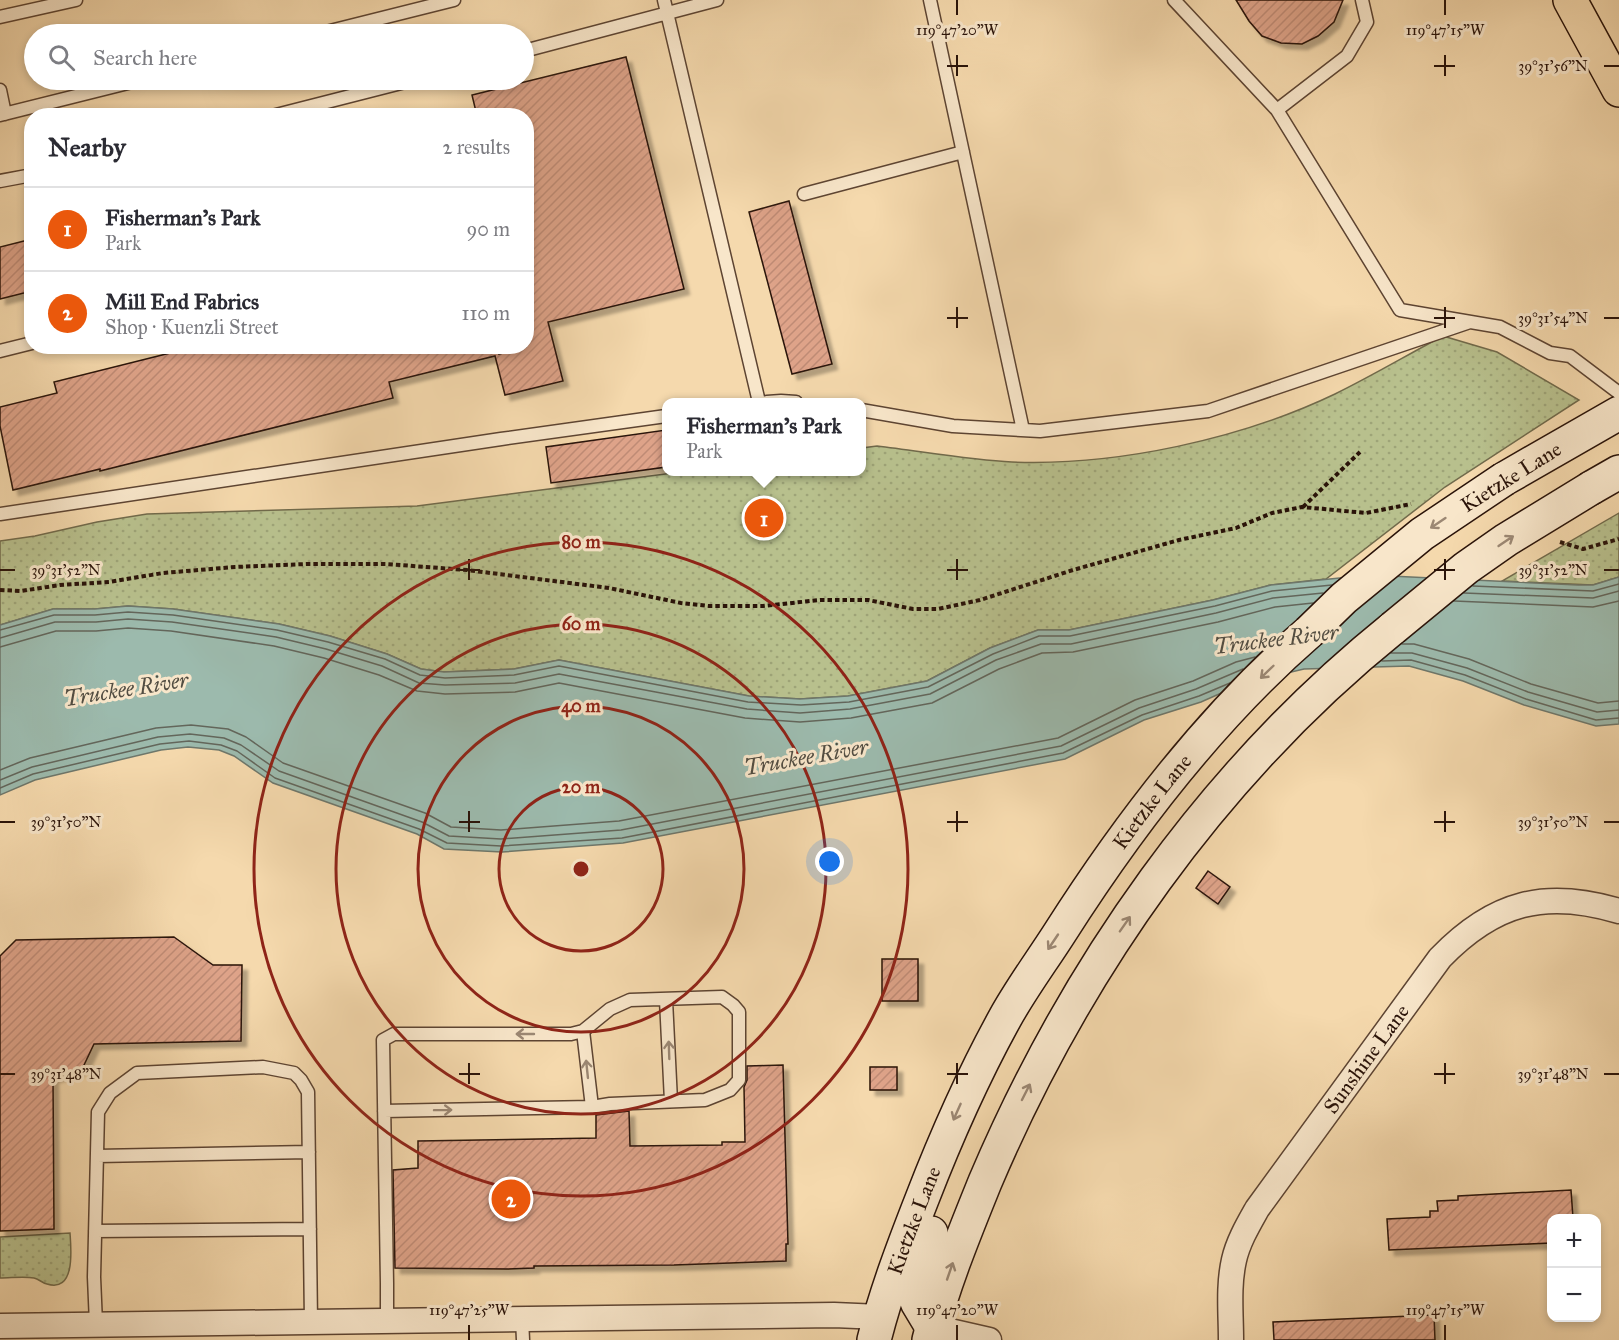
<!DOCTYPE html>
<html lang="en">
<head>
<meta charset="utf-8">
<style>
  :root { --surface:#fff; --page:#f7f7f7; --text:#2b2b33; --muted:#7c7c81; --line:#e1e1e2; --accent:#ea580c }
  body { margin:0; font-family:"IM FELL Great Primer",serif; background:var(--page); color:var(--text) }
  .controls { position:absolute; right:18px; bottom:18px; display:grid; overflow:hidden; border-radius:12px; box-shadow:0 3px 9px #0003 }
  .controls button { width:54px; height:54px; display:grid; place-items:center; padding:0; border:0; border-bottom:2px solid var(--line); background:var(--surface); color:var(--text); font:30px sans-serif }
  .you { position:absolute; left:830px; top:862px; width:21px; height:21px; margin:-15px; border:4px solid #fff; border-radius:50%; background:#1a73e8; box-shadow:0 0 0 9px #1a73e833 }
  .badge { display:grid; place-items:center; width:39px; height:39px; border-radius:50%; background:var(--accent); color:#fff; font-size:20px; font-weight:700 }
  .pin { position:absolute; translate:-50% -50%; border:3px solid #fff; box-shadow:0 2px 6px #0006 }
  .popup { position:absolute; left:662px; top:398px; width:204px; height:78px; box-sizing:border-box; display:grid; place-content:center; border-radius:12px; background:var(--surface); filter:drop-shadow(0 2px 4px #0005); font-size:20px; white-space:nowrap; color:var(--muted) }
  .popup b { font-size:22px; color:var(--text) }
  .popup::after { content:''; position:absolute; left:50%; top:100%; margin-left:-12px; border:12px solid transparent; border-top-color:var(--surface) }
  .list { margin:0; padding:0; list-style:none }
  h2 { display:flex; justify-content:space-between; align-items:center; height:78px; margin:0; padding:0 24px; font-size:26px }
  h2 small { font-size:20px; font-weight:400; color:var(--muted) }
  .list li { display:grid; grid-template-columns:39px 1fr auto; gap:18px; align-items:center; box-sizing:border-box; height:84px; padding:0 24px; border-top:2px solid var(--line) }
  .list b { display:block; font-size:22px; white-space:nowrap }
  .list p { margin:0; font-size:20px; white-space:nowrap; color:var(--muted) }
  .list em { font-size:20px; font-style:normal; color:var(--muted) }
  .icon { flex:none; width:33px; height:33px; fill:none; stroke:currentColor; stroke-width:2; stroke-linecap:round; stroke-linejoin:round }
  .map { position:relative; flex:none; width:1619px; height:1340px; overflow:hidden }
  .search { position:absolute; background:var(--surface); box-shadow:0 3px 9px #0003; left:24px; top:24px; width:510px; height:66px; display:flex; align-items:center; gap:15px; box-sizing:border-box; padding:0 21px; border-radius:33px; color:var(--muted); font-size:22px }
  .panel { position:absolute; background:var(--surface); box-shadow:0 3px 9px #0003; left:24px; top:108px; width:510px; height:246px; border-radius:24px }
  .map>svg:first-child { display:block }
  .park { fill:url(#park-dots); stroke:#716a4b; stroke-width:1.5 }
  .water { fill:#9cbaad; stroke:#6e776b; stroke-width:1.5 }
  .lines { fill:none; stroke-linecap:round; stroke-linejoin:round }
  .shore { stroke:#63665b; stroke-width:1.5 }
  .building { fill:url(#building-hatch); stroke:#2a1309; stroke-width:1.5; filter:url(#shadow) }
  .service-casing { stroke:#5d4432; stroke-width:15 }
  .minor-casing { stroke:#5d4432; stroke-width:27 }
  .secondary-casing { stroke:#2a1309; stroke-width:36 }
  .motorway-casing { stroke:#2a1309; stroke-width:36 }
  .path { stroke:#2a1309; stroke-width:4; stroke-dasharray:4.5 3; stroke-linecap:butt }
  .service { stroke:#f8e6ca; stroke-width:12 }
  .minor { stroke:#f8e6ca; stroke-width:24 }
  .secondary { stroke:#f8e6ca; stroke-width:33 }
  .motorway { stroke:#f5d9ad; stroke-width:33 }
  .secondary-bridge-casing { stroke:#2a1309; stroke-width:36; stroke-linecap:butt }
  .secondary-bridge { stroke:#f8e6ca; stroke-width:33 }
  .oneway { stroke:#9b8773 }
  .ticks { fill:none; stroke:#2a1309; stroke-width:2 }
  .ring { fill:none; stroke:#8f2418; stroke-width:3 }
  .labels { text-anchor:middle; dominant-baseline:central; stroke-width:6; stroke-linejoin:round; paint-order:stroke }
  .street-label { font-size:21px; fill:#2a1309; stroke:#f8e6ca }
  .water-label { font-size:22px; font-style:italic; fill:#524d42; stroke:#f8e6ca }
  .ticks-label { font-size:15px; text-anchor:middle; fill:#2a1309; stroke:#f8e6ca; stroke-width:6; stroke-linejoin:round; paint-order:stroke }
  .centre { fill:#8f2418; stroke:#f8e6ca; stroke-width:3 }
  .ring-label { font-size:18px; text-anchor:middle; font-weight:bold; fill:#8f2418; stroke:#f8e6ca; stroke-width:6; stroke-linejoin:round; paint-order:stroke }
</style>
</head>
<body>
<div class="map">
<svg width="1619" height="1340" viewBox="0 0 1619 1340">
  <defs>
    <pattern id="park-dots" width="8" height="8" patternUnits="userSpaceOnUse" patternTransform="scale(1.5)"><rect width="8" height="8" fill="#b8c08d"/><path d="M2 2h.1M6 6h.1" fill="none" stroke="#9ea478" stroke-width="1.8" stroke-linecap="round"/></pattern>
    <pattern id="building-hatch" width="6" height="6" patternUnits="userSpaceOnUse" patternTransform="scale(1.5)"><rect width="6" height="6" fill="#dea389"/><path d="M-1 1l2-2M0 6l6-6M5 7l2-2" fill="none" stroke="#bf8b75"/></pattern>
    <filter id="shadow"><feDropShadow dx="5.5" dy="5.5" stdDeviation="1.5" flood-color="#0004"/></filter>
  </defs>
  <rect width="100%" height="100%" fill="#f5d9ad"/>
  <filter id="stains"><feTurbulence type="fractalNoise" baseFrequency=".00333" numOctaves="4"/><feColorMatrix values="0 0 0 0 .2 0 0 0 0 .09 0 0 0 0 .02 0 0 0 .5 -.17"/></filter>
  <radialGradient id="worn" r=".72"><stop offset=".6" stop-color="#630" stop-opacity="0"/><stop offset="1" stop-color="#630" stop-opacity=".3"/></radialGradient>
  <path class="park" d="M1443 336 1497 352 1579 400 1445 487 1326 579 1271 585 1213 600 1069 630H1038L990 648 927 681 848 696 800 699 749 696 559 660 514 669 444 672 421 669 387 654 330 636 279 624 173 609 128 606 95 609H53L0 625V541L35 536 97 522 147 514 417 506 681 472H861L862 448 877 446C920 451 969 460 1012 462 1117 466 1241 439 1335 394 1372 376 1407 355 1443 336Z
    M1619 513V577L1593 585 1502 581Z
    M70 1233C71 1248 76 1293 47 1284 42 1283 39 1279 34 1278 24 1276 11 1278 0 1278V1237Z"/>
  <path class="water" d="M1369 575 1578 585H1593L1619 577V724L1596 726 1524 705 1463 681 1409 666 1304 669 1244 683 1201 702 1144 720 1065 759 623 843 502 852 444 849 417 834 273 783 234 756 219 750 188 747 161 750 35 780 0 795V625L53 609H95L128 606 173 609 279 624 330 636 387 654 421 669 444 672 514 669 559 660 749 696 800 699 848 696 927 681 990 648 1038 630H1069L1213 600 1271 585Z"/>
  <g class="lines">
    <path class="shore" d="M1473 586 1593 591 1619 584
      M1464 593 1593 598 1619 591
      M1454 601 1593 607 1619 601
      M0 630 54 615H95L128 612 173 615 277 630 328 642 385 659 420 675 445 678 514 675 559 666 748 702 801 705 849 702 928 687 993 654 1039 636H1070L1215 606 1272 591 1332 585
      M0 638 55 622H96L128 619 172 622 276 637 326 649 382 666 419 683 445 685 515 683 559 674 747 709 800 713 850 709 930 694 996 660 1041 644H1071L1216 613 1273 598 1323 593
      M1402 644H1414L1469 659 1531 684 1598 703 1619 701
      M0 647 56 631H96L128 628 171 631 274 646 324 658 379 675 417 691 445 694 515 692 559 683 745 718 800 722 851 718 932 703 999 669 1042 653 1073 652 1218 622 1275 607 1313 603
      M1391 653H1412L1467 668 1528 692 1597 712 1619 710
      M1382 661 1411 660 1465 675 1526 699 1596 720 1619 718
      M0 770 30 758 156 728 191 725 228 729 246 737 283 763 425 813 451 827 501 830 619 821 1058 738 1135 700 1193 681 1236 662 1255 657
      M0 780 32 767 158 737 190 734 224 738 241 745 279 771 422 822 449 836 501 839 621 830 1061 746 1139 708 1196 689 1243 669
      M0 788 33 774 160 744 189 741 221 745 237 751 275 778 419 829 447 843 501 846 622 838 1063 753 1142 715 1199 696 1230 683"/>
  </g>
  <path class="building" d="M1236 0H1343L1334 22 1318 36 1302 44 1281 43 1262 36 1249 21Z
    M626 57 684 289 548 322 563 381 505 395 495 356 389 382 393 398 100 471V469L13 490 0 426V407L57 393 54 382 198 346H499V354L526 347V116H477L472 95Z
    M789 201 832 364 792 374 749 212Z
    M32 239V291L0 299V247Z
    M666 430V467L551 483 546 447Z
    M1208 871 1230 887 1218 904 1196 888Z
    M174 937 213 965H242L241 1041 94 1044 84 1065 77 1071 53 1077 54 1229 0 1231V956L16 940Z
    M882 959H918V1001H882Z
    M783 1065 788 1244H786V1261L674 1265 534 1266V1268L508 1269 395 1268 393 1170 418 1168V1141L596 1138V1115L629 1111 630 1146 722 1145V1142H745L744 1087 747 1080V1066Z
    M870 1067H897V1090H870Z
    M1571 1190 1573 1218H1551V1243L1389 1250 1387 1219 1430 1217V1211H1438L1437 1201 1458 1200V1196Z
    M1434 1315 1435 1340H1274L1273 1322Z"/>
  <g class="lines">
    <defs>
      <path id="service" d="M664 0 759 402
        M930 0 1023 430
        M1174 0 1277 110 1400 310 1500 327 1550 353 1570 356 1619 393
        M0 17 76 0
        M318 34 454 0
        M524 51 717 0
        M0 90 5 114
        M1277 110 1347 56 1367 22 1362 0
        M0 115 140 80
        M272 116 413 80
        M0 181 32 175
        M804 194 963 152
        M0 351 32 343
        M767 402 781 401 796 402
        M861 410 953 426 1040 431 1208 411 1470 322
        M0 514 501 439 666 416
        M666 1000 671 1101
        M583 1031 592 1107
        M384 1111 592 1107 610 1104 705 1100 730 1090 739 1080V1012L733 1005 722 997 630 1000 610 1009 583 1031 571 1034H394L383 1040 387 1283V1321
        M97 1156 309 1152
        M95 1231 310 1229
        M522 1319 523 1340
        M96 1324 94 1277 98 1112 110 1093 137 1073 263 1067 294 1073 301 1080 308 1092 311 1322"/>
      <g id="minor">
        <path d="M0 1326 834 1315 880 1317"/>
        <path d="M932 1327 989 1340"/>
        <path id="s1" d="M1231 1340C1231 1314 1228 1286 1234 1260 1238 1242 1248 1225 1257 1209L1440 958C1494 902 1545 889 1619 911"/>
      </g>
      <g id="secondary">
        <path d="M1504 479 1619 413"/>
        <path d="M1591 488 1619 472"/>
        <path d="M931 1233 918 1272 917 1302 932 1327"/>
        <path id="s2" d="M874 1340C886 1292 904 1245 922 1199 946 1137 973 1076 1005 1018 1021 989 1041 962 1059 934 1129 824 1210 718 1309 632"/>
        <path d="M929 1340C943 1285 964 1234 985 1182 1075 970 1213 773 1393 628"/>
      </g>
      <path id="motorway" d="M1570 0 1619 90"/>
    </defs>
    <use href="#service" class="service-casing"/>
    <use href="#minor" class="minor-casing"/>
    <use href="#secondary" class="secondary-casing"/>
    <use href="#motorway" class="motorway-casing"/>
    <path class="path" d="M1303 507 1360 452
      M1560 542 1583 549 1619 539
      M0 590 21 591 60 585 109 582 163 573 235 567 307 564H386L467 570 609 588 681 603 709 606H763L820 600H868L913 609H938L980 600 1073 570 1179 540 1236 528 1272 513 1302 507 1366 513 1411 504"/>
    <use href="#service" class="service"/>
    <use href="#minor" class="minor"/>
    <use href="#secondary" class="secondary"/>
    <use href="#motorway" class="motorway"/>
    <defs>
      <path id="secondary-bridge" d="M1393 628 1466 568 1506 540 1591 488
        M1309 632 1344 598 1422 534 1504 479"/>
    </defs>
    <use href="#secondary-bridge" class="secondary-bridge-casing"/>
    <use href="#secondary-bridge" class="secondary-bridge"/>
  </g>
  <defs><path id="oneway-shaft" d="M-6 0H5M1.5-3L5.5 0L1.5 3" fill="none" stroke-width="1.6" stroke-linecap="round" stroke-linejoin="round" transform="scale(1.5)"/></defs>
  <g class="oneway">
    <use href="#oneway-shaft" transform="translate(1438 523) rotate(146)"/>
    <use href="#oneway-shaft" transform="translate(1506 541) rotate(-34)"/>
    <use href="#oneway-shaft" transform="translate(1267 672) rotate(136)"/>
    <use href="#oneway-shaft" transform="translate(1125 924) rotate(-55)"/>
    <use href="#oneway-shaft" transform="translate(1053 942) rotate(124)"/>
    <use href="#oneway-shaft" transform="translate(525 1034) rotate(180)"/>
    <use href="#oneway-shaft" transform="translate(669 1050) rotate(-92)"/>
    <use href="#oneway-shaft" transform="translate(587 1069) rotate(-96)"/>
    <use href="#oneway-shaft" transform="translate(1026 1092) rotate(-63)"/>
    <use href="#oneway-shaft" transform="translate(443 1110) rotate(-1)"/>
    <use href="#oneway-shaft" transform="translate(957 1112) rotate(114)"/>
    <use href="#oneway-shaft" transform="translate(950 1271) rotate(-71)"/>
  </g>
  <path class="ticks" d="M957 0V15M1445 0V15M957 55V76M1445 55V76M947 66H968M1434 66H1455M1604 66H1619M957 307V328M1445 307V328M947 318H968M1434 318H1455M1604 318H1619M469 559V580M957 559V580M1445 559V580M0 570H15M459 570H480M947 570H968M1434 570H1455M1604 570H1619M469 811V832M957 811V832M1445 811V832M0 822H15M459 822H480M947 822H968M1434 822H1455M1604 822H1619M469 1063V1084M957 1063V1084M1445 1063V1084M0 1074H15M459 1074H480M947 1074H968M1434 1074H1455M1604 1074H1619M469 1325V1340M957 1325V1340M1445 1325V1340"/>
  <g class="ring">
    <circle cx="581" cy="869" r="82"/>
    <circle cx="581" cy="869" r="163"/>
    <circle cx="581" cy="869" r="245"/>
    <circle cx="581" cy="869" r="327"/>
  </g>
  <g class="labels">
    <g class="street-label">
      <text transform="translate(1511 477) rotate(-32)">Kietzke Lane</text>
      <text stroke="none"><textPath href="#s2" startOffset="610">Kietzke Lane</textPath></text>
      <text stroke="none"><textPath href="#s1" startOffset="322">Sunshine Lane</textPath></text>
      <text stroke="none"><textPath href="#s2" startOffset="126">Kietzke Lane</textPath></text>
    </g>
    <g class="water-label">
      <text transform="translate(1276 639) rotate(-7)">Truckee River</text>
      <text transform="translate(126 689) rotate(-9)">Truckee River</text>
      <text transform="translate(806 757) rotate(-10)">Truckee River</text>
    </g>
  </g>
  <g class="ticks-label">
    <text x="957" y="35">119°47'20"W</text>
    <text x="1445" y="35">119°47'15"W</text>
    <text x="1553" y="71">39°31'56"N</text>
    <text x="1553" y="323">39°31'54"N</text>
    <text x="66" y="575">39°31'52"N</text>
    <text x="1553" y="575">39°31'52"N</text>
    <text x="66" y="827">39°31'50"N</text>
    <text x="1553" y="827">39°31'50"N</text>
    <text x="66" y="1079">39°31'48"N</text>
    <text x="1553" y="1079">39°31'48"N</text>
    <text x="469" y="1315">119°47'25"W</text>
    <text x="957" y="1315">119°47'20"W</text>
    <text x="1445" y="1315">119°47'15"W</text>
  </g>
  <circle cx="581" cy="869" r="9" class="centre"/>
  <g class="ring-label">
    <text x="581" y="548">80 m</text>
    <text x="581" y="630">60 m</text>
    <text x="581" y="712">40 m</text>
    <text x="581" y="793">20 m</text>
  </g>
  <rect width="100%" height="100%" filter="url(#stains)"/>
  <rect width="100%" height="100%" fill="url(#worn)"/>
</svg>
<div class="controls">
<button>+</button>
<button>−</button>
</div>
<div class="you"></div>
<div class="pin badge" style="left:764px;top:518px">1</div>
<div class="popup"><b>Fisherman's Park</b>Park</div>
<div class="pin badge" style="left:511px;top:1199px">2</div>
<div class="search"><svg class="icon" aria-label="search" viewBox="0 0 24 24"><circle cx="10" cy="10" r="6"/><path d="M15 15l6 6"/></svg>Search here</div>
<section class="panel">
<h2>Nearby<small>2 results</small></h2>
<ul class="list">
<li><span class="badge">1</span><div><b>Fisherman's Park</b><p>Park</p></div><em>90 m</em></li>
<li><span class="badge">2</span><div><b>Mill End Fabrics</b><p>Shop · Kuenzli Street</p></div><em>110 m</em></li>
</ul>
</section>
</div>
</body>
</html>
